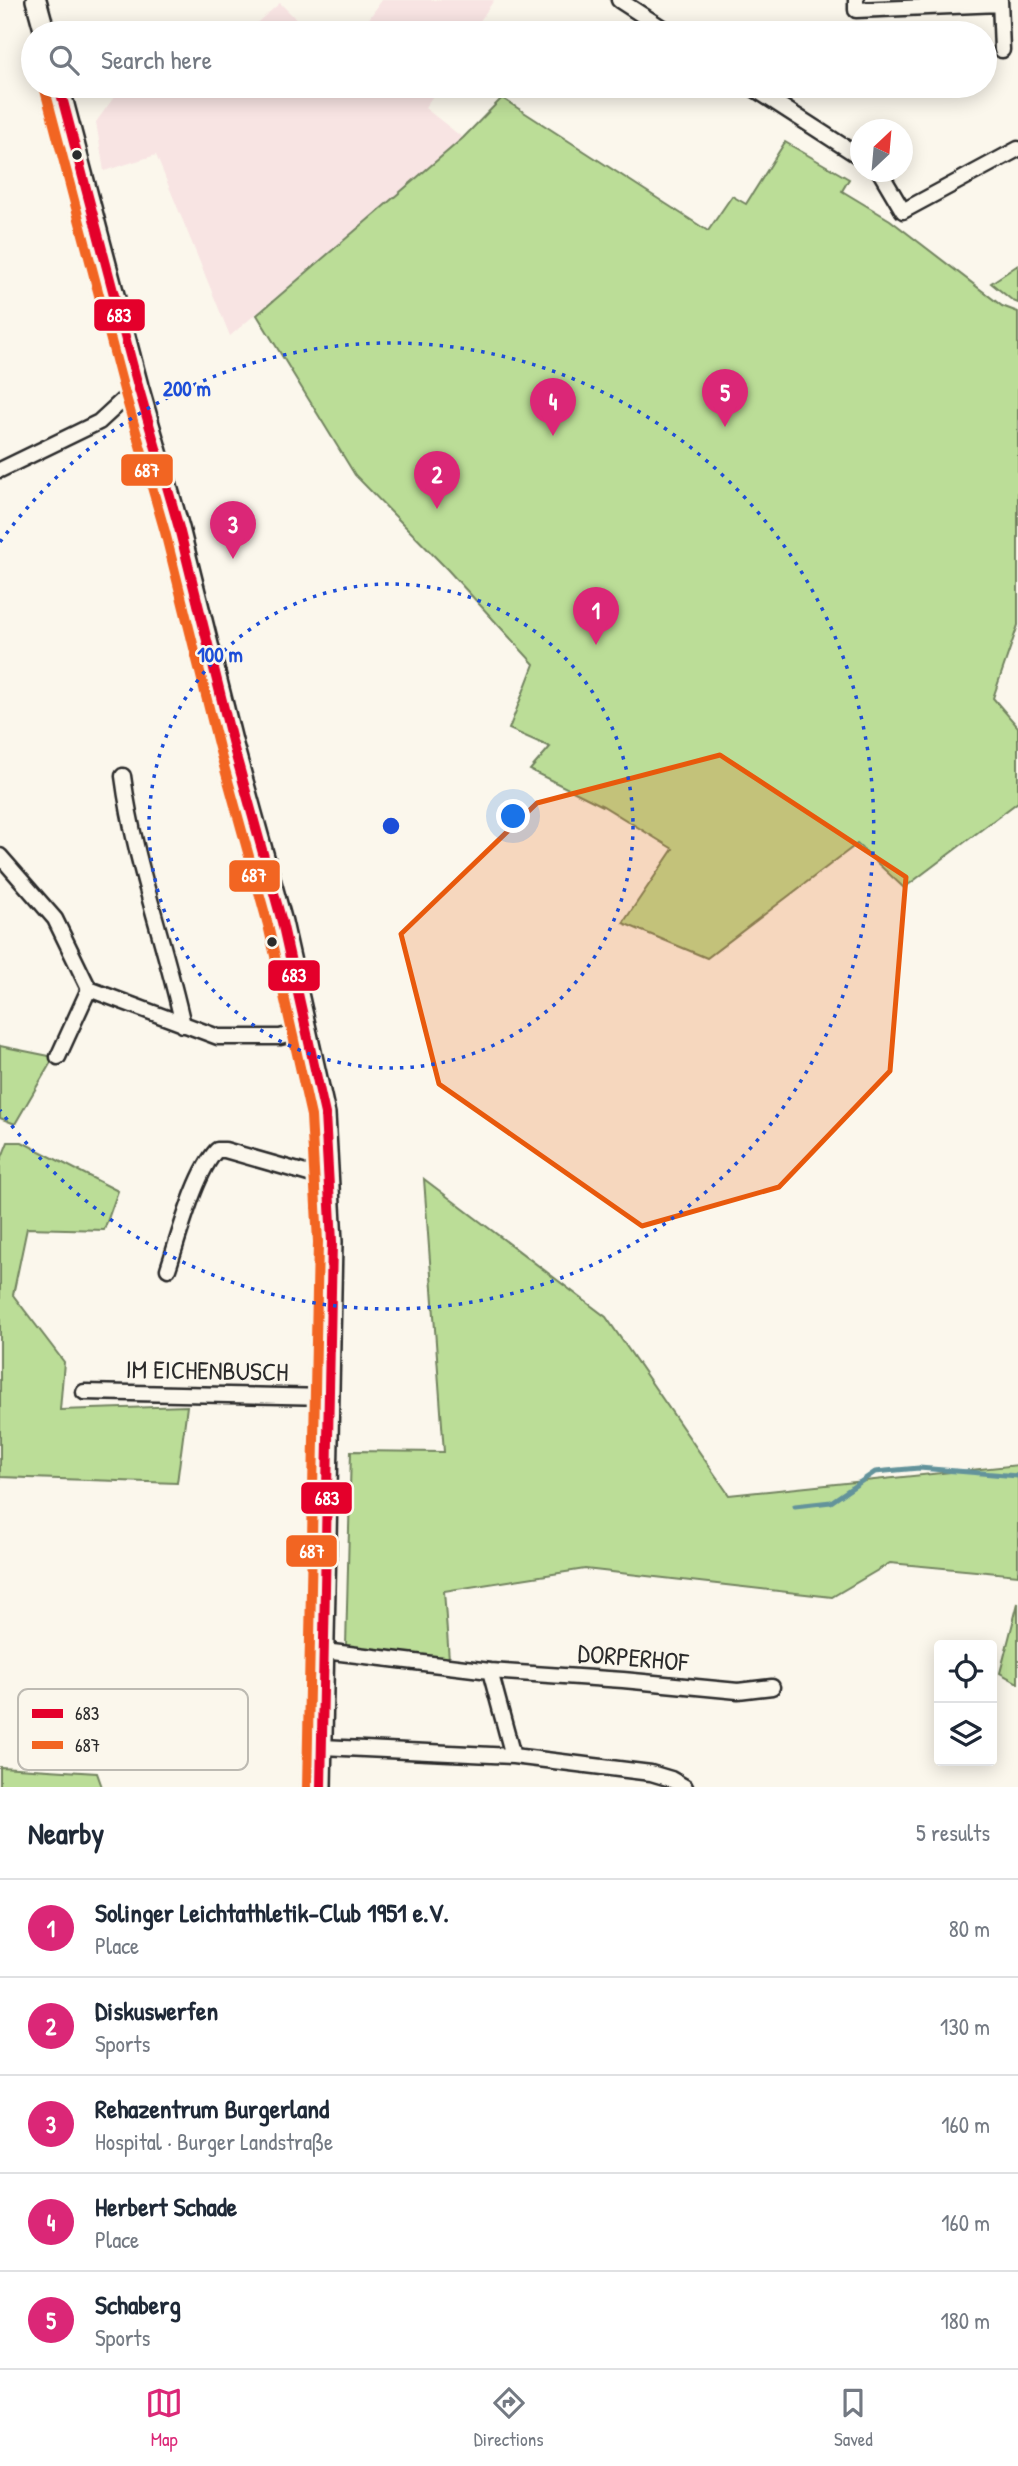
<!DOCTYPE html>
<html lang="en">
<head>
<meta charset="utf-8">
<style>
  :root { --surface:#fff; --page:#f6f6f7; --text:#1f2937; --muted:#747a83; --line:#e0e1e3; --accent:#db2777 }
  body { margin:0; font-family:"Patrick Hand",sans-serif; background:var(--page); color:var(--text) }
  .controls { position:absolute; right:21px; bottom:21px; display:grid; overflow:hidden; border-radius:7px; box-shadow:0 4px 18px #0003 }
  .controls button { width:63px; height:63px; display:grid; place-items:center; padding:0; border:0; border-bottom:2px solid var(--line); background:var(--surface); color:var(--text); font:35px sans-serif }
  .compass { position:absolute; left:850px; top:119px; width:63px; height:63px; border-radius:50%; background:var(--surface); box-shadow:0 4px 18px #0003; rotate:26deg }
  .you { position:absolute; left:514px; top:817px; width:24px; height:24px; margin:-18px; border:5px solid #fff; border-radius:50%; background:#1a73e8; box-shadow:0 0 0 10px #1a73e833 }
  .badge { display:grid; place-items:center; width:46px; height:46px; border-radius:50%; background:var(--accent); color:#fff; font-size:23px; font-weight:700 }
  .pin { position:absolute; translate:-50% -58px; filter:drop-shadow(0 2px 4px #0008) }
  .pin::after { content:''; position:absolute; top:37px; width:24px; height:21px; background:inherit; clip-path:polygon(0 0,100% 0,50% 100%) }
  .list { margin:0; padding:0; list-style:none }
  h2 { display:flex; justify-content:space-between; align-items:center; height:91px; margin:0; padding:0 28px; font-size:30px }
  h2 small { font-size:23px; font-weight:400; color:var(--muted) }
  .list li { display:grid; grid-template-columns:46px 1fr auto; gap:21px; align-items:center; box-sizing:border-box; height:98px; padding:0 28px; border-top:2px solid var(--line) }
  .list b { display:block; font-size:26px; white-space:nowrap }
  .list p { margin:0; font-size:23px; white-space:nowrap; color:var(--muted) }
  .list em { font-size:23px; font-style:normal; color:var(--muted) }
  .icon { flex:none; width:38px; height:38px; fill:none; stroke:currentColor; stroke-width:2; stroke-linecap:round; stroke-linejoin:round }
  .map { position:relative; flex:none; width:1018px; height:1787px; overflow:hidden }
  .search { position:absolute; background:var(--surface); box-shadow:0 4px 18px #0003; left:21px; right:21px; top:21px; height:77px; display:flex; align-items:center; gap:18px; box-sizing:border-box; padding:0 24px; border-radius:38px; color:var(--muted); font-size:26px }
  .sheet { height:581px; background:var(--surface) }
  nav { display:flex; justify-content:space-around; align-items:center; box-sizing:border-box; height:98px; border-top:2px solid var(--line); background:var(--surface); font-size:19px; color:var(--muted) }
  nav a { display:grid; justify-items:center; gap:4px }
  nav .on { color:var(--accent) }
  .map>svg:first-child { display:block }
  .built { fill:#f8e4e3 }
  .green { fill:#bbdd97; stroke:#738461; stroke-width:2 }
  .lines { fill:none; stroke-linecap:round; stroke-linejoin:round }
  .stream { stroke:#63939b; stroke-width:5 }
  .street-casing { stroke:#2b2b2b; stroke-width:19 }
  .secondary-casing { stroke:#2b2b2b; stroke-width:24 }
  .street { stroke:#fbf7ec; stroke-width:14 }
  .secondary { stroke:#fbf7ec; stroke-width:19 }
  .bus-1-casing { stroke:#fbf7ec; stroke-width:16 }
  .bus-2-casing { stroke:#fbf7ec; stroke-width:16 }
  .bus-1 { stroke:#e4002b; stroke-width:10 }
  .bus-2 { stroke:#f26522; stroke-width:10 }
  .marked { fill:#e8590c; fill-opacity:0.2; stroke:#e8590c; stroke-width:5; stroke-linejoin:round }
  .ring { fill:none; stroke:#1d4ed8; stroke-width:3.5; stroke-dasharray:3.5 7 }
  .bus-dot { fill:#2b2b2b; stroke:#fbf7ec; stroke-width:2.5 }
  .labels { text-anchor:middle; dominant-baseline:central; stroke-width:5; stroke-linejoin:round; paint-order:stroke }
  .street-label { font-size:26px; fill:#2b2b2b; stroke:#fbf7ec }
  .key { fill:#fbf7ec; stroke:#bdbab2; stroke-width:2 }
  .key-label { font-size:19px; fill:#2b2b2b }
  .centre { fill:#1d4ed8; stroke:#fbf7ec; stroke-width:3.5 }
  .ring-label { font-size:21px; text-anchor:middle; font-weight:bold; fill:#1d4ed8; stroke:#fbf7ec; stroke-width:5; stroke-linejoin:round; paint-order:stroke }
  .line-badge { stroke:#fbf7ec; stroke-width:2.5 }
  .badge-label { font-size:19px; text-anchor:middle; font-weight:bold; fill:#fff }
</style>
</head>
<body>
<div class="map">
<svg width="1018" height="1787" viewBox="0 0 1018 1787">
  <rect width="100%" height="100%" fill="#fbf7ec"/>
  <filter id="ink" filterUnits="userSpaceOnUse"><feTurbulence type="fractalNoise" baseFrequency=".0143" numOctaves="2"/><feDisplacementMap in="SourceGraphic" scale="14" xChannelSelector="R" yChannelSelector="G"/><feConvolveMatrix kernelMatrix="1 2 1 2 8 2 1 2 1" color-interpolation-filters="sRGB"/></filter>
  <g filter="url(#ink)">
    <path class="built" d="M382 0H494L472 33H359Z
      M280 3 310 33H245Z
      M122 86H439L425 108 463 138 230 336 156 155 104 171 96 122Z"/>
    <path class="green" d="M502 98 708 231 732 196 746 204 785 142 849 179 842 191 890 220 1002 306 1018 312V625L993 698 1018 727V802L904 888 857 844 707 958 623 923 673 849 603 806 530 770 550 747 509 729 534 664 447 569 355 475 257 315 463 138Z
      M1018 265V303L1013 301 991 283Z
      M0 1046 54 1057 15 1124 0 1118Z
      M8 1142H22L118 1191 104 1230 27 1228 13 1295 64 1362 60 1410 187 1406 177 1483 0 1477V1162Z
      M424 1179 606 1317 729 1495 1018 1465V1575L890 1563 832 1597 585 1569 444 1591 449 1659 346 1646 351 1451 444 1452Z
      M1018 1603V1683L1000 1673Z
      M0 1767 97 1773 102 1787H0Z"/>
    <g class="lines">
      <path class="stream" d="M795 1506 831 1502 875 1472 919 1468 1018 1476"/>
      <defs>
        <path id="street" d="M619 0 670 33
          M856 0V10L1000 4
          M1000 0 1002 50
          M750 86 860 157
          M880 172 903 211 1018 149
          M0 470 99 422 138 386
          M123 776C134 861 165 942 183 1025
          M0 856 55 919 89 989 218 1037H280L308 1030
          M58 1057 89 989
          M168 1269C179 1237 195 1173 217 1150H225L330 1180
          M84 1392 329 1397
          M324 1651 490 1671 623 1680 738 1691 772 1687
          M490 1671 513 1756
          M322 1747 513 1756 651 1773 671 1779 685 1787"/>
        <path id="secondary" d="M36 0 45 33
          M59 86 138 386 179 528 233 745 282 922 325 1114 332 1242 321 1787"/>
      </defs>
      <use href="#street" class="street-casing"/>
      <use href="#secondary" class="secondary-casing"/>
      <use href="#street" class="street"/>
      <use href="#secondary" class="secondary"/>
      <defs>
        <path id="bus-1" d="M59 86 138 386 179 528 233 745 282 922 325 1114 332 1242 321 1787"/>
        <path id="bus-2" d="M45 90 124 390 165 532 219 748 268 925 311 1116 318 1242 307 1787"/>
      </defs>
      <use href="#bus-1" class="bus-1-casing"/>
      <use href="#bus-2" class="bus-2-casing"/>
      <use href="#bus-1" class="bus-1"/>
      <use href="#bus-2" class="bus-2"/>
    </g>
  </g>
  <path class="marked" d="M720 755 906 877 890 1071 779 1187 642 1226 439 1084 401 934 537 803Z"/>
  <g class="ring">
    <circle cx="391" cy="826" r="242"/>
    <path d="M0 542A483 483 0 1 1 0 1110"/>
  </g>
  <g class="bus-dot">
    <circle cx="77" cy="155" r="6"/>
    <circle cx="272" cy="942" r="6"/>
  </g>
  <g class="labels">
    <g class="street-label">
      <text transform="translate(207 1370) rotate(1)">IM EICHENBUSCH</text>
      <text transform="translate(633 1657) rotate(5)">DORPERHOF</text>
    </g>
  </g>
  <rect x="18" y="1689" width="230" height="81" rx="10" class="key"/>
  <rect x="32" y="1709" width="31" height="9" fill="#e4002b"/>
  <rect x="32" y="1741" width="31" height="8" fill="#f26522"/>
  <g class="key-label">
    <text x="75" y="1720">683</text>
    <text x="75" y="1752">687</text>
  </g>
  <circle cx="391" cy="826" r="10" class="centre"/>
  <g class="ring-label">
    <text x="187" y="396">200 m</text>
    <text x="220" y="662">100 m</text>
  </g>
  <g class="line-badge">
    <rect x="93" y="298" width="53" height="34" rx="7" fill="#e4002b"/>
    <rect x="120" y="453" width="54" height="34" rx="7" fill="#f26522"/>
    <rect x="228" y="859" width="53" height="34" rx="7" fill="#f26522"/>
    <rect x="267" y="959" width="54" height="33" rx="7" fill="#e4002b"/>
    <rect x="300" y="1481" width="53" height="34" rx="7" fill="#e4002b"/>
    <rect x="285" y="1534" width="53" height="34" rx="7" fill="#f26522"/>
  </g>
  <g class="badge-label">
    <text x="119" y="322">683</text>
    <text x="147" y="477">687</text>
    <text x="254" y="882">687</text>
    <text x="294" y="982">683</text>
    <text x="327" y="1505">683</text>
    <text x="312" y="1558">687</text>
  </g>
</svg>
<div class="controls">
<button><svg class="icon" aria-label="locate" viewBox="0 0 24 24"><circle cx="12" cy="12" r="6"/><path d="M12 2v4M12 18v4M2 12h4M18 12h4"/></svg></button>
<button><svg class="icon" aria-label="layers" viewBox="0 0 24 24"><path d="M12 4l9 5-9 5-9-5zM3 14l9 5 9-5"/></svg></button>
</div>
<svg class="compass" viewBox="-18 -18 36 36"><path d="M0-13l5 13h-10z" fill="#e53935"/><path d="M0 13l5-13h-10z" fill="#747a83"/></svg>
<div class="you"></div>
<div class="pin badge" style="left:596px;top:645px">1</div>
<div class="pin badge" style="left:437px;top:509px">2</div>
<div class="pin badge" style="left:233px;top:559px">3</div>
<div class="pin badge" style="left:553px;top:436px">4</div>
<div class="pin badge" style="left:725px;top:427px">5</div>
<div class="search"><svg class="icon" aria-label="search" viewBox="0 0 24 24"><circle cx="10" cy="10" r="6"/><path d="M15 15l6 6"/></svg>Search here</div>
</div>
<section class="sheet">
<h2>Nearby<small>5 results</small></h2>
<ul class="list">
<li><span class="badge">1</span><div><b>Solinger Leichtathletik-Club 1951 e.V.</b><p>Place</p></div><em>80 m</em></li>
<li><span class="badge">2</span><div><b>Diskuswerfen</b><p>Sports</p></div><em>130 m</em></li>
<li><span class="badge">3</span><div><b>Rehazentrum Burgerland</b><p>Hospital · Burger Landstraße</p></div><em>160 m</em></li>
<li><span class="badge">4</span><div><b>Herbert Schade</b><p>Place</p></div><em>160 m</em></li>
<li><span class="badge">5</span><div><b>Schaberg</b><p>Sports</p></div><em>180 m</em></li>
</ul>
</section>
<nav>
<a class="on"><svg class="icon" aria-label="map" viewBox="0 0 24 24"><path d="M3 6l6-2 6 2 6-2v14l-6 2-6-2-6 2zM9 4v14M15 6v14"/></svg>Map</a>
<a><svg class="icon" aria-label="directions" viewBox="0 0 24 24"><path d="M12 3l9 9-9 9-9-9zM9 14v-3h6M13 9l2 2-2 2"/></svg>Directions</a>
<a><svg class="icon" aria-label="saved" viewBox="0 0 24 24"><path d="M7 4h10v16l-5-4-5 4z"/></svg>Saved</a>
</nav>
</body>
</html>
